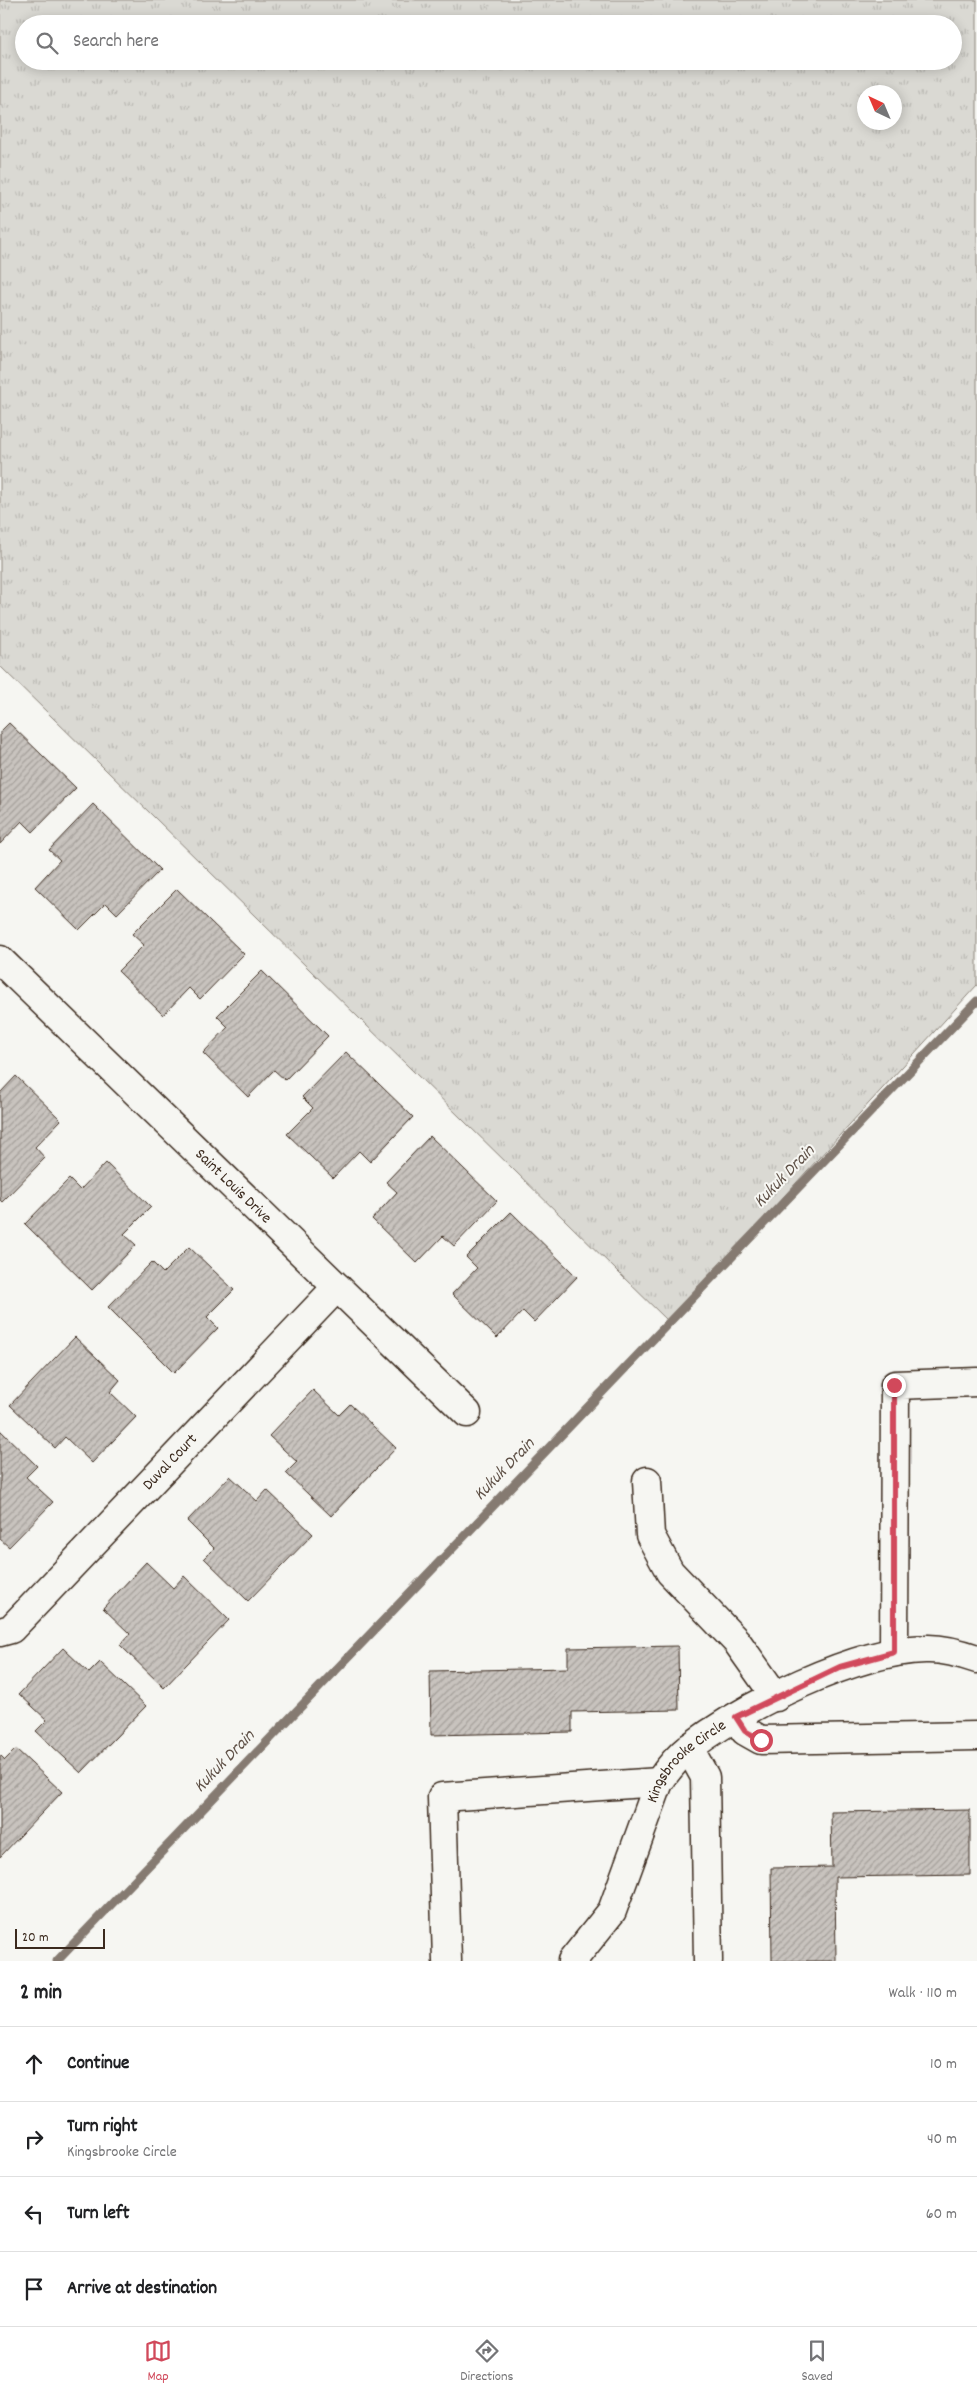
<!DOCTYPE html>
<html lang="en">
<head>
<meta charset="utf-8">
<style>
  :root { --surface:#fff; --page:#f6f6f6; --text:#202124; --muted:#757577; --line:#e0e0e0; --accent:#d1495b }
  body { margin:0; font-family:Dekko,sans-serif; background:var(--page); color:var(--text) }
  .compass { position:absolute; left:857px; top:85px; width:45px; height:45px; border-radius:50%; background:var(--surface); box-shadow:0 2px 12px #0003; rotate:316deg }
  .scale { position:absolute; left:15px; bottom:12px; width:90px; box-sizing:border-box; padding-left:5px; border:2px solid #3b2a1e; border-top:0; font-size:14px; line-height:18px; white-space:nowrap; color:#3b2a1e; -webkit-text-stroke:4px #f6f6f2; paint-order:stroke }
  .stop { position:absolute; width:15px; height:15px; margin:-11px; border:4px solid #d1495b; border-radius:50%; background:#fff }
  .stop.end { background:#d1495b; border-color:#fff; box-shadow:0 1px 5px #0008 }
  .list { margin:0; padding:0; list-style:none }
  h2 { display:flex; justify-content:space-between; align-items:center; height:65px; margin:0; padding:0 20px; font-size:21px }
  h2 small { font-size:16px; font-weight:400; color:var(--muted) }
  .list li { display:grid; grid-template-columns:32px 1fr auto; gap:15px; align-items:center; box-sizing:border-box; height:75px; padding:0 20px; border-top:1px solid var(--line) }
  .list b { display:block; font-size:19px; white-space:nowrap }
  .list p { margin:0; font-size:16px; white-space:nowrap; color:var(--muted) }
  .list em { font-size:16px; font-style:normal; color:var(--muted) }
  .icon { flex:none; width:28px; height:28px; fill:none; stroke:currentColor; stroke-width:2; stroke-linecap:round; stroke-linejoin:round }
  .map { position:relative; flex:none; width:977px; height:1961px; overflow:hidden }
  .search { position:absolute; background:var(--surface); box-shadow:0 2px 12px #0003; left:15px; right:15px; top:15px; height:55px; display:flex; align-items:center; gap:12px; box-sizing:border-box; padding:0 18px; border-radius:28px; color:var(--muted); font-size:19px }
  .sheet { height:365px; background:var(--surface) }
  nav { display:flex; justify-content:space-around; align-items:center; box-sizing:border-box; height:70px; border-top:1px solid var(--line); background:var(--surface); font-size:14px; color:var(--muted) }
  nav a { display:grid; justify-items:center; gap:2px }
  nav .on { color:var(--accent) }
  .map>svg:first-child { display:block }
  .grass { fill:url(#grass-tufts); stroke:#8a8278; fill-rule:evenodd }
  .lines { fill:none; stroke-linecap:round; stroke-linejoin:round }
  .stream { stroke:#857a71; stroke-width:9 }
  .building { fill:url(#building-hatch); stroke:#3b2a1e }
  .minor-casing { stroke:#3b2a1e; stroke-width:31 }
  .minor { stroke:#f6f6f2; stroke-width:28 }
  .route { stroke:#d1495b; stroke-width:6 }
  .labels { text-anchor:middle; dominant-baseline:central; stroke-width:4; stroke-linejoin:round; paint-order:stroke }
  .street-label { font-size:16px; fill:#3b2a1e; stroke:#f6f6f2 }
  .water-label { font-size:18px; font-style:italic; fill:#605248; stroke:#f6f6f2 }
</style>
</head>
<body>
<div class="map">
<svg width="977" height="1961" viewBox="0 0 977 1961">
  <defs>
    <pattern id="grass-tufts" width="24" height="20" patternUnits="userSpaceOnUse" patternTransform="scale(1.25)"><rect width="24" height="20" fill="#dad9d3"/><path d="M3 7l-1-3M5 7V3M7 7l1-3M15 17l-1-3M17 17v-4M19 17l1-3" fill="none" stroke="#bcbab5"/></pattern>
    <pattern id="building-hatch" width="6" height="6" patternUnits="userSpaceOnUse" patternTransform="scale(1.25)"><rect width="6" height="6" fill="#c8c3be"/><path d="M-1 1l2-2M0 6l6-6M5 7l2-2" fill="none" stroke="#a49f9a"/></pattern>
  </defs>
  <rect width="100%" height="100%" fill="#f6f6f2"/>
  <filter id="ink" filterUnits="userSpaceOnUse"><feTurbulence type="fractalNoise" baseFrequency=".02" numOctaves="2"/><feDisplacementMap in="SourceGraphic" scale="10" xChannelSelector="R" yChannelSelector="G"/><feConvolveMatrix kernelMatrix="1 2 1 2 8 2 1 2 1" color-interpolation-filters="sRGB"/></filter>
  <g filter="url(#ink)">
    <path class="grass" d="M0 0H977V985L669 1322 0 666ZM24 24H953V61H24ZM864 92H894V122H864Z"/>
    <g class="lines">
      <path class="stream" d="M57 1961 977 1001"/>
    </g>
    <path class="building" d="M9 723 76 788 33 832 22 821 0 844V732Z
      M93 804 160 870 117 914 106 903 79 930 35 887 60 860 49 850Z
      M177 889 244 954 200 999 189 988 163 1015 118 971 144 945 132 934Z
      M262 971 328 1036 285 1080 274 1070 248 1097 203 1053 228 1027 217 1016Z
      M346 1052 413 1117 370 1162 359 1151 333 1178 287 1134 313 1108 302 1097Z
      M16 1076 61 1120 35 1147 45 1158 2 1202 0 1200V1093Z
      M430 1136 497 1201 454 1246 443 1236 417 1263 372 1219 397 1192 386 1182Z
      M106 1163 151 1207 124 1234 136 1245 92 1290 25 1224 69 1179 80 1190Z
      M511 1212 577 1277 534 1322 523 1311 497 1338 452 1294 477 1268 466 1257Z
      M189 1247 234 1290 207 1317 218 1328 174 1373 108 1307 152 1262 163 1273Z
      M75 1337 120 1380 110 1392 136 1417 92 1463 65 1437 55 1448 10 1405Z
      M313 1390 339 1415 350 1404 396 1448 331 1516 286 1473 297 1462 269 1436Z
      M0 1430 37 1466 26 1477 53 1502 9 1547 0 1539Z
      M230 1476 257 1501 267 1490 313 1534 248 1601 204 1558 214 1548 187 1521Z
      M146 1562 173 1588 184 1576 229 1620 164 1688 120 1645 130 1634 103 1608Z
      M678 1646 679 1710 572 1712V1732L431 1735 430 1671 568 1668V1648Z
      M63 1648 89 1673 100 1662 146 1706 81 1773 36 1731 47 1720 19 1694Z
      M16 1749 62 1792 0 1857V1755L5 1760Z
      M970 1810V1875L835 1877 836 1961H772L771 1868 832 1867 831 1812Z"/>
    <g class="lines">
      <defs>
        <g id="minor">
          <path id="s1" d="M0 960 467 1413"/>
          <path d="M647 1481 650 1535 670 1572 737 1642 776 1697"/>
          <path id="s2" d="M0 1632 11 1629 337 1287"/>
          <path d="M894 1652 895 1385 977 1382"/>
          <path d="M736 1717 745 1731 761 1740 977 1736"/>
          <path d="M689 1748 705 1777 708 1961"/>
          <path d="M447 1961 442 1797 659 1782"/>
          <path id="s3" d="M572 1961 612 1911 659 1782C668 1769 677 1757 689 1748 746 1705 854 1651 925 1649 943 1648 960 1653 977 1659"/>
        </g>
      </defs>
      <use href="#minor" class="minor-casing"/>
      <use href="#minor" class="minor"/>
    </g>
  </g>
  <g class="lines" filter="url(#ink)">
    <path class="route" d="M761 1740 745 1731 736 1717 840 1667 894 1652V1385"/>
  </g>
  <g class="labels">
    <g class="street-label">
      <text stroke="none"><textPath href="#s1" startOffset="325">Saint Louis Drive</textPath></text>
      <text stroke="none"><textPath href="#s2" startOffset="242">Duval Court</textPath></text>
      <text stroke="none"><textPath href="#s3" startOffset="235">Kingsbrooke Circle</textPath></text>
    </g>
    <g class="water-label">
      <text transform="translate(785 1177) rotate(-46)">Kukuk Drain</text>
      <text transform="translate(505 1470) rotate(-46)">Kukuk Drain</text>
      <text transform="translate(225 1762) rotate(-46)">Kukuk Drain</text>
    </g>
  </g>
</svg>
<svg class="compass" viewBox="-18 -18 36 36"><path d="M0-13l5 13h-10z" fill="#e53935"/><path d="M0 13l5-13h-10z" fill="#757577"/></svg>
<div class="scale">20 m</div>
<div class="stop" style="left:761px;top:1740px"></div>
<div class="stop end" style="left:894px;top:1385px"></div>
<div class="search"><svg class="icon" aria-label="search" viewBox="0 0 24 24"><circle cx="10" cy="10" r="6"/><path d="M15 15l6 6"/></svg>Search here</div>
</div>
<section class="sheet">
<h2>2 min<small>Walk · 110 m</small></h2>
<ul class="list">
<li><svg class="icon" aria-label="ahead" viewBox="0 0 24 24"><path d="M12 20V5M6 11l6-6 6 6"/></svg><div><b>Continue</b></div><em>10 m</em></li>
<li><svg class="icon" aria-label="right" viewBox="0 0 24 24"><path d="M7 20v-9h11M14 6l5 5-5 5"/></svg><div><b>Turn right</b><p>Kingsbrooke Circle</p></div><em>40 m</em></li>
<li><svg class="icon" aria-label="left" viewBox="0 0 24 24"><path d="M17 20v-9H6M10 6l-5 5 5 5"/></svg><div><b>Turn left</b></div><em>60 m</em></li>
<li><svg class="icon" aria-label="arrive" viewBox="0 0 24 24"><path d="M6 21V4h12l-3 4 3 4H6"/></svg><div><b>Arrive at destination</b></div></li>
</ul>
</section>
<nav>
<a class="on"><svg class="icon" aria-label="map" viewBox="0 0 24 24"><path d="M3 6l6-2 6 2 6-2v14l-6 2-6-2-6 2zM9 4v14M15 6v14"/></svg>Map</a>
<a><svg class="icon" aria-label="directions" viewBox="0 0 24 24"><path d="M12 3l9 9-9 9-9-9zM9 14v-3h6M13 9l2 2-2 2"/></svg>Directions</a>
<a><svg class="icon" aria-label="saved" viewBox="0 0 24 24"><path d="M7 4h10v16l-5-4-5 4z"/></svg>Saved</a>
</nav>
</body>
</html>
